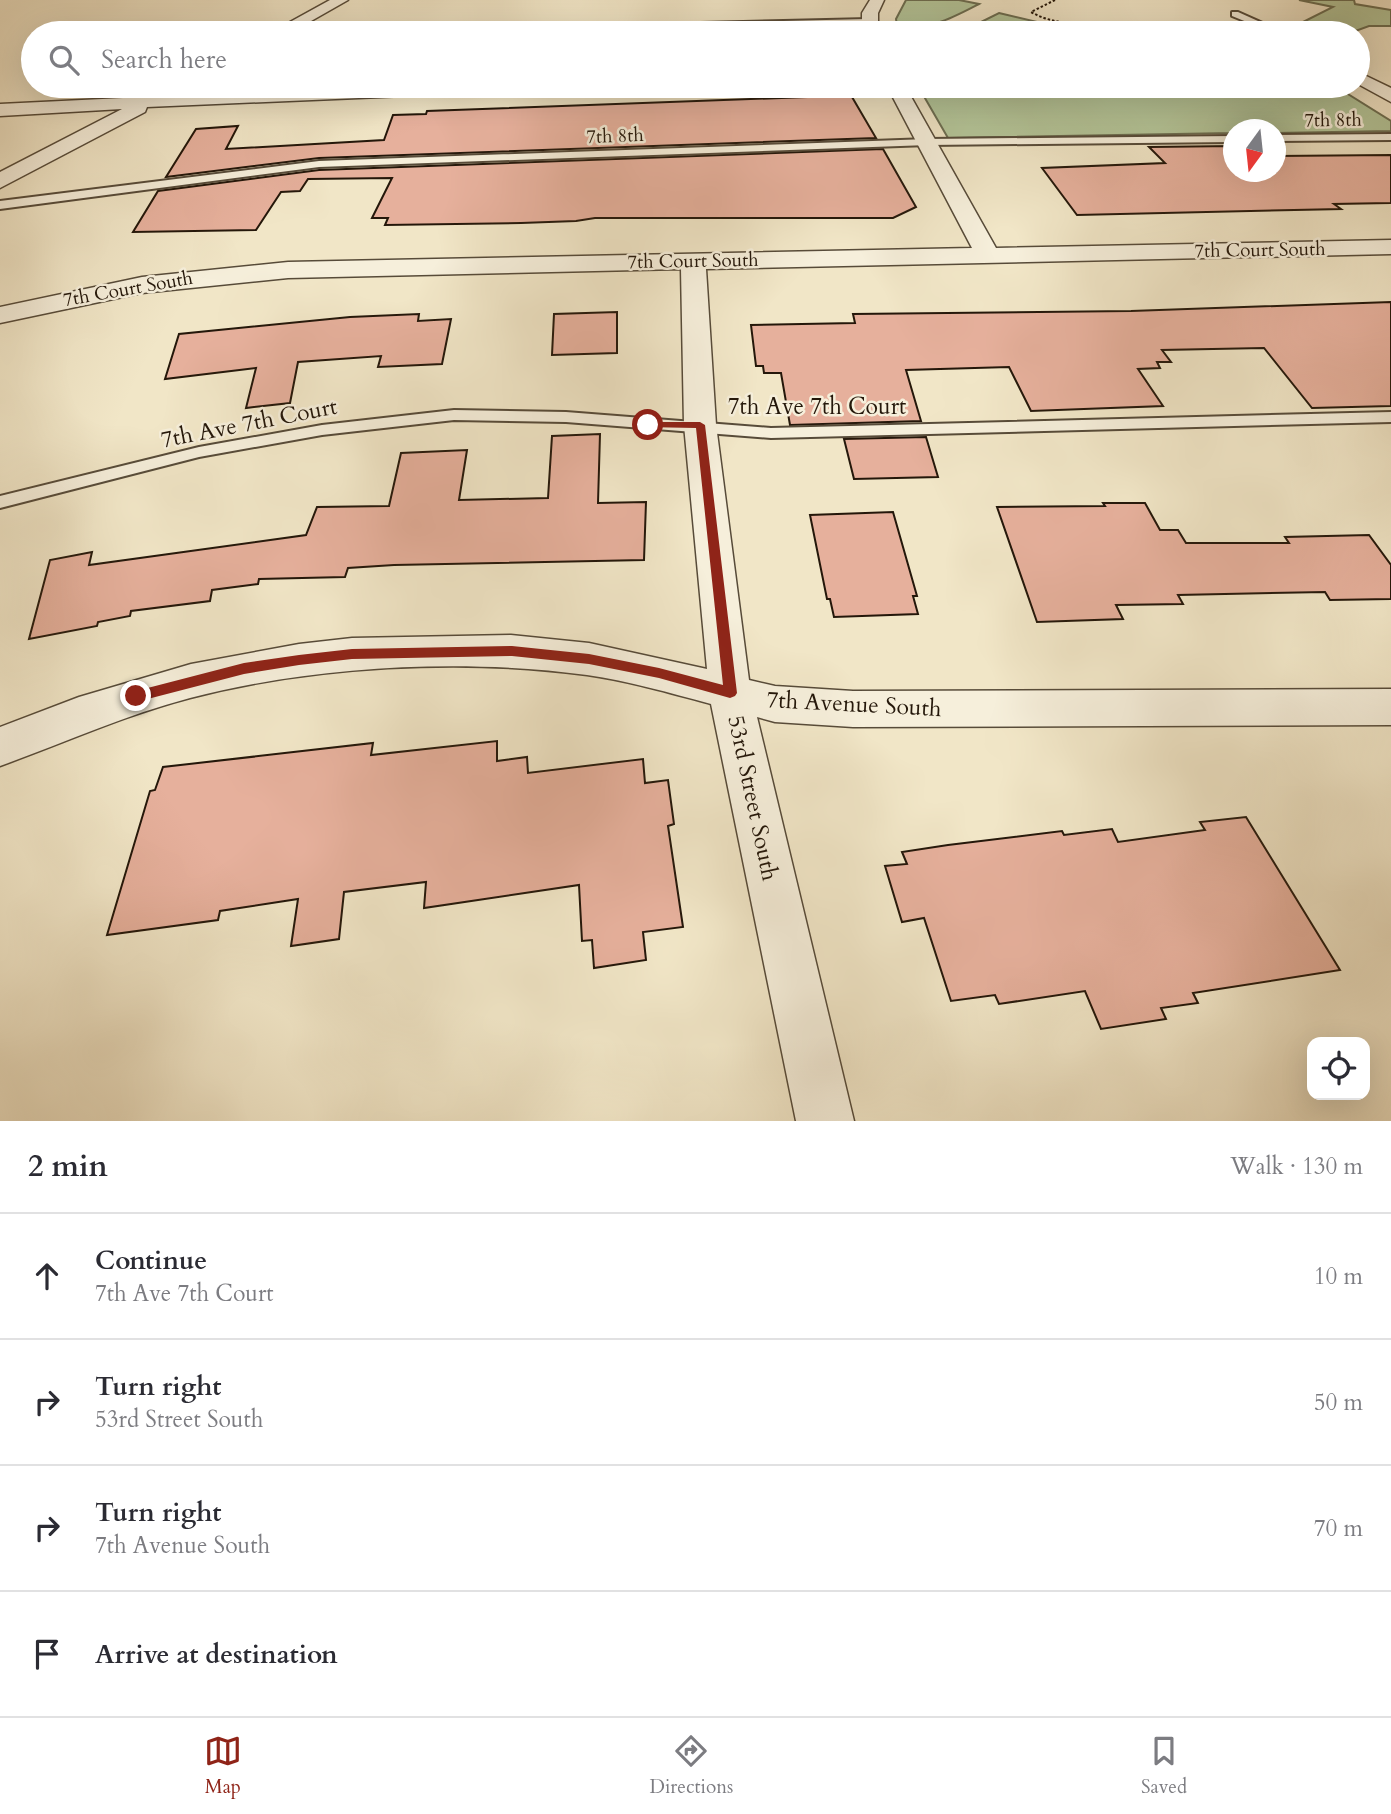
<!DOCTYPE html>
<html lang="en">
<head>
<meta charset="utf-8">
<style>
  :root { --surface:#fff; --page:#f7f7f7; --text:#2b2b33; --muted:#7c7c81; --line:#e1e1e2; --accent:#8f2418 }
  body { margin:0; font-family:Cardo,serif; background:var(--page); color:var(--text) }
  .controls { position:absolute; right:21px; bottom:21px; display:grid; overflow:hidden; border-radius:14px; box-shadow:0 7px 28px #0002 }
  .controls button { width:63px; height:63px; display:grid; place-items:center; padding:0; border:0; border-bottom:2px solid var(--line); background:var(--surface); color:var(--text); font:35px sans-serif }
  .compass { position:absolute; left:1223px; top:119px; width:63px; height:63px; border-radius:50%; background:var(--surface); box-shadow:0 7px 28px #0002; rotate:195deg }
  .stop { position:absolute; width:21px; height:21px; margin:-16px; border:5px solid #8f2418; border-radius:50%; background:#fff }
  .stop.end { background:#8f2418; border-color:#fff; box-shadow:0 2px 7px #0008 }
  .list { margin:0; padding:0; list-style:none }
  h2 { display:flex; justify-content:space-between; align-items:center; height:91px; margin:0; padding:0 28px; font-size:30px }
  h2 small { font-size:23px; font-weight:400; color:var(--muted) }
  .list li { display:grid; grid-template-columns:46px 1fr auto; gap:21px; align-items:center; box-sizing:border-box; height:126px; padding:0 28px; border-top:2px solid var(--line) }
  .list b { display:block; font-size:26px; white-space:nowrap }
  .list p { margin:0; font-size:23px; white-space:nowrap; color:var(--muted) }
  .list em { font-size:23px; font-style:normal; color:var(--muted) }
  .icon { flex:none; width:38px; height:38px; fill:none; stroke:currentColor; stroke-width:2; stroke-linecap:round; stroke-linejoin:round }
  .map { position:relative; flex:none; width:1391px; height:1121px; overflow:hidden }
  .search { position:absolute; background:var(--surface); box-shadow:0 7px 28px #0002; left:21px; right:21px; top:21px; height:77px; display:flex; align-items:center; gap:18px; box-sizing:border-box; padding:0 24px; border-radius:38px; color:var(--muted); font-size:26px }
  .sheet { height:595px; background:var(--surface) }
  nav { display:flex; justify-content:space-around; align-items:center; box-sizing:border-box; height:98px; border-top:2px solid var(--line); background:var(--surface); font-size:19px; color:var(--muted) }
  nav a { display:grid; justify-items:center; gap:4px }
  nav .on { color:var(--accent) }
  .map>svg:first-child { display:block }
  .green { fill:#b4c69a; stroke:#6c6e52; stroke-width:2 }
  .building { fill:#e6b09c; stroke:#24170a; stroke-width:2 }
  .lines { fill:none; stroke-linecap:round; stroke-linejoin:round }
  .lane-casing { stroke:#574b39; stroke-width:4 }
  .street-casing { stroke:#574b39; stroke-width:3 }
  .path { stroke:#24170a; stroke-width:2; stroke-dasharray:2.5 2; stroke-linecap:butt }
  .lane { fill:#f6efdb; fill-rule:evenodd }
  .street { fill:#f6efdb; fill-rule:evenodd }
  .route { fill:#8f2418 }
  .labels { text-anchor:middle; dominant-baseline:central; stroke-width:5; stroke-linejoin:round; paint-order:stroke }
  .far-street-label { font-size:19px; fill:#24170a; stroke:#f6efdb }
  .street-label { font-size:23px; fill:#24170a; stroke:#f6efdb }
</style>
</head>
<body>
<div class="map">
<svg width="1391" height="1121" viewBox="0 0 1391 1121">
  <rect width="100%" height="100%" fill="#f1e6c7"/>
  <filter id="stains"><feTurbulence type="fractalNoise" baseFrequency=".00286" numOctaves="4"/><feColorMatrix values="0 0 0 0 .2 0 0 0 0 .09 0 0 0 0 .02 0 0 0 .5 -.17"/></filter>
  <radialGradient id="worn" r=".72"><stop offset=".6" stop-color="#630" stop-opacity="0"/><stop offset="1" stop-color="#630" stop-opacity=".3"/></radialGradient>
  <path class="green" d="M906 0H959L979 4C952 18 929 31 897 26L896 19Z
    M1299 0H1354L1355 4 1391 10V26H1369L1350 33H1298L1301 23 1333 7Z
    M999 13 1075 31 1083 33H951L963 31Z
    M918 86H1335L1391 121V131L1276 133V130H1234L1233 133 948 138Z"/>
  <path class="building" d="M834 96 852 97 876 138 319 158 166 177 196 129 238 126 226 149 384 140 393 115 426 114 427 111Z
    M1234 146V172H1276V156L1391 155V203L1334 204 1341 209 1077 215 1042 168 1165 163 1149 147Z
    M883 149 916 207 893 218H595L576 221 521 223 385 225 388 218H372L392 178 308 179 300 191 281 192 256 230 133 232 158 191 319 170Z
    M1391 302V406L1312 408 1264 348 1162 350 1171 362H1157L1160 368 1138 369 1163 406 1031 411 1009 367 906 370 921 421 790 425 781 373H764L763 366H756L751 325 855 323 853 314 1131 311Z
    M617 312V353L552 355 554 314Z
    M419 314 418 321 451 319 442 364 378 367 381 356 298 362 290 403 246 408 256 368 165 379 179 334 350 317Z
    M600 434 598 503 646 502 644 560 394 565 348 568 345 577 259 579 258 584 212 590 210 601 131 611 130 616 98 622 97 626 29 639 50 560 92 552 89 565 306 535 317 507 389 506 401 453 467 450 459 500 548 498 552 436Z
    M926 437 938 477 854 479 844 439Z
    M1103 503H1145L1160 530H1178L1186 543H1289L1285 537 1369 535 1391 565V599L1330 600 1325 592 1178 595 1183 604 1116 605 1123 619 1037 622 997 507 1105 506Z
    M893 512 917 596H913L918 614 834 617 830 599H827L810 515Z
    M497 741V761L527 757 528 773 643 759 645 783 668 780 674 824 668 826 683 927 643 932 646 960 594 968 592 940 582 941 579 885 424 908 426 882 344 892 339 939 291 946 298 899 220 911 218 920 107 935 150 791 155 790 163 767 373 743 371 755Z
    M1246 817 1340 970 1193 993 1198 1003 1161 1008 1166 1019 1101 1029 1085 991 999 1004 995 995 951 1001 924 918 902 922 885 866 907 864 902 852 948 845 1062 831 1064 835 1112 829 1118 842 1205 830 1200 822Z"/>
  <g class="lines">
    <defs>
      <path id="lane" d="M1232 12H1238L1285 33H1274L1232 16Z
        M869 19 872 23 487 33H395L399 30Z
        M1391 134V140L1276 141V135Z
        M1234 136V142L928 145 319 167 0 209V201L319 161 928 139Z
        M454 410 566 412 771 428 1391 412V422L771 438 566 422 454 420 322 435 199 457 0 508V496L199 447 322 425Z"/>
      <path id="street" d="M330 0H348L290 33H270Z
        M870 0H884L878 13V33H862V13Z
        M1358 72 1391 88V102L1358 84Z
        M368 86H532L523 91 147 107 145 112 0 188V172L122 109 0 116V104Z
        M887 86H905L996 248 1391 240V254L706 269 716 425 749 680 775 686 853 691 1391 689V725L853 727 775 722 757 717 854 1121H796L711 704C670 693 629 681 587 675 462 658 313 666 190 698 125 715 64 743 0 766V727L79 697 191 664 299 644 352 638 511 635 589 643 707 669 684 425 681 269 288 278 142 293 0 323V307L142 277 288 262 972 248Z"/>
    </defs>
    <use href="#lane" class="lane-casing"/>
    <use href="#street" class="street-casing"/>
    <path class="path" d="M1055 0 1031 12C1057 27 1087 22 1115 33"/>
    <use href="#lane" class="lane"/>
    <use href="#street" class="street"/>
  </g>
  <path class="route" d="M648 422H700L705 425 737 693 735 696 730 698 659 678 589 664 512 656 352 659 299 665 244 674 136 702 131 700 129 696 136 691 244 663 299 655 352 649 512 646 589 654 659 668 723 685 696 428 644 427V423Z"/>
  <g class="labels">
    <g class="far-street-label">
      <text transform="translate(1333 120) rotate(-1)">7th 8th</text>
      <text transform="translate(615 136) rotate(-2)">7th 8th</text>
      <text transform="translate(1260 250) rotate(-1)">7th Court South</text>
      <text transform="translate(693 261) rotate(-1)">7th Court South</text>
      <text transform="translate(128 289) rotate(-10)">7th Court South</text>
    </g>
    <g class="street-label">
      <text x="817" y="406">7th Ave 7th Court</text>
      <text transform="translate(249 423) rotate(-11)">7th Ave 7th Court</text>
      <text transform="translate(854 704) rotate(3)">7th Avenue South</text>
      <text transform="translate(753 798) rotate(78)">53rd Street South</text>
    </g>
  </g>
  <rect width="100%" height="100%" filter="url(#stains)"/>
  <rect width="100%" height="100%" fill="url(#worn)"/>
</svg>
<div class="controls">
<button><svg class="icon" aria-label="locate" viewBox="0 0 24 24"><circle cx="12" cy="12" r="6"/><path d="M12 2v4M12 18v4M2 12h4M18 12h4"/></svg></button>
</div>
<svg class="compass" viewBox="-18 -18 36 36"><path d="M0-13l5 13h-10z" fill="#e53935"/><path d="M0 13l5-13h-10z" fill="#7c7c81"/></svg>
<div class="stop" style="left:648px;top:425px"></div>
<div class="stop end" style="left:136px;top:696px"></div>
<div class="search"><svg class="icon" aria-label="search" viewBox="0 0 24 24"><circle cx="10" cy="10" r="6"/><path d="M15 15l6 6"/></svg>Search here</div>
</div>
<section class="sheet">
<h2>2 min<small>Walk · 130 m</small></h2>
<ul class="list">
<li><svg class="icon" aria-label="ahead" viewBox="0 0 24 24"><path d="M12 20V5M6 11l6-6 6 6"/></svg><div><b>Continue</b><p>7th Ave 7th Court</p></div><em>10 m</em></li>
<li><svg class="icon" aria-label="right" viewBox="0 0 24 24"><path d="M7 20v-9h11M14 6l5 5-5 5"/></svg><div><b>Turn right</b><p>53rd Street South</p></div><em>50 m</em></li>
<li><svg class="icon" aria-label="right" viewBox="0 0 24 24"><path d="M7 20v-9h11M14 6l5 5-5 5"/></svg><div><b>Turn right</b><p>7th Avenue South</p></div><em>70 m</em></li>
<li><svg class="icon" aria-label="arrive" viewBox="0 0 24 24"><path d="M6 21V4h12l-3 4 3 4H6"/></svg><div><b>Arrive at destination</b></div></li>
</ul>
</section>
<nav>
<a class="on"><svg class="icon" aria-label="map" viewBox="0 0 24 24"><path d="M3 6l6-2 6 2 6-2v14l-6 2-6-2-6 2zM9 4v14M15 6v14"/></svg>Map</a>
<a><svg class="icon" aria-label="directions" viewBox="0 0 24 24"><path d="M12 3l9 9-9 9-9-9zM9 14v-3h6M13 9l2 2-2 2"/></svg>Directions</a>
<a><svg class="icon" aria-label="saved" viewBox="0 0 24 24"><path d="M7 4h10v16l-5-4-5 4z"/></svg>Saved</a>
</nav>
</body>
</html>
